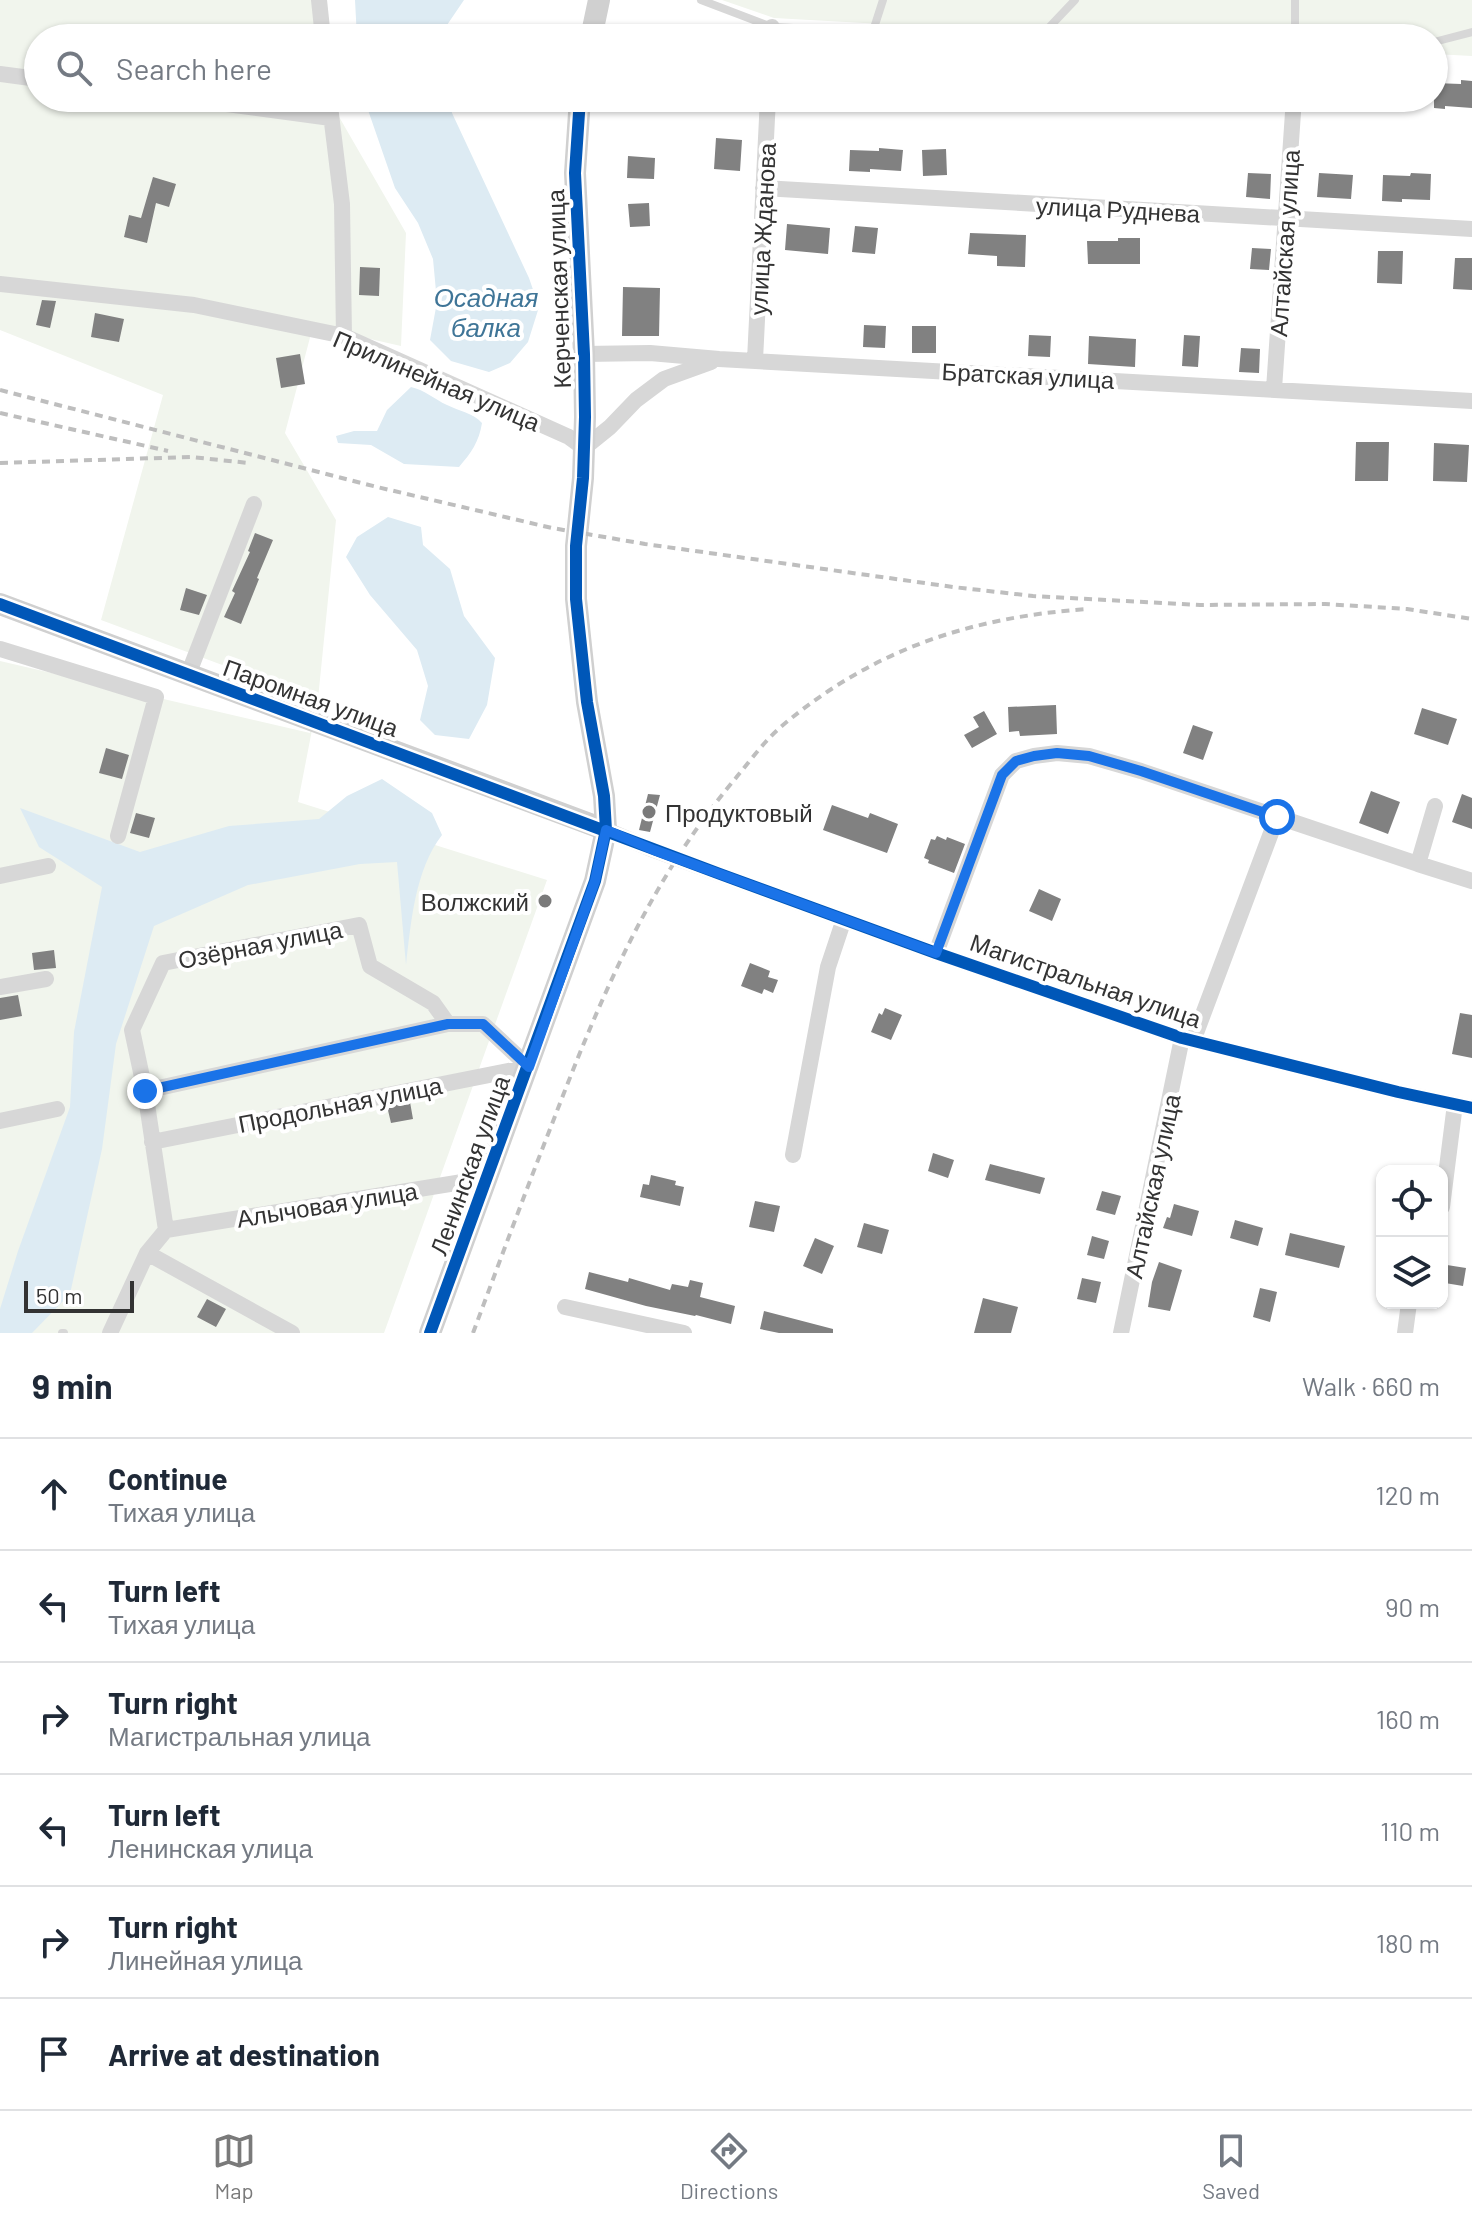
<!DOCTYPE html>
<html lang="en">
<head>
<meta charset="utf-8">
<style>
  :root { --surface:#fff; --page:#f6f6f7; --text:#1f2937; --muted:#747a83; --line:#e0e1e3; --accent:#7a7a7a }
  body { margin:0; font-family:Barlow,sans-serif; background:var(--page); color:var(--text) }
  .controls { position:absolute; right:24px; bottom:24px; display:grid; overflow:hidden; border-radius:16px; box-shadow:0 2px 6px #0004 }
  .controls button { width:72px; height:72px; display:grid; place-items:center; padding:0; border:0; border-bottom:2px solid var(--line); background:var(--surface); color:var(--text); font:40px sans-serif }
  .scale { position:absolute; left:24px; bottom:20px; width:110px; box-sizing:border-box; padding-left:8px; border:4px solid #333; border-top:0; font-size:22px; line-height:28px; white-space:nowrap; color:#333; -webkit-text-stroke:6px #fff; paint-order:stroke }
  .stop { position:absolute; width:24px; height:24px; margin:-18px; border:6px solid #1a73e8; border-radius:50%; background:#fff }
  .stop.end { background:#1a73e8; border-color:#fff; box-shadow:0 2px 8px #0008 }
  .list { margin:0; padding:0; list-style:none }
  h2 { display:flex; justify-content:space-between; align-items:center; height:104px; margin:0; padding:0 32px; font-size:34px }
  h2 small { font-size:26px; font-weight:400; color:var(--muted) }
  .list li { display:grid; grid-template-columns:52px 1fr auto; gap:24px; align-items:center; box-sizing:border-box; height:112px; padding:0 32px; border-top:2px solid var(--line) }
  .list b { display:block; font-size:30px; white-space:nowrap }
  .list p { margin:0; font-size:26px; white-space:nowrap; color:var(--muted) }
  .list em { font-size:26px; font-style:normal; color:var(--muted) }
  .icon { flex:none; width:44px; height:44px; fill:none; stroke:currentColor; stroke-width:2; stroke-linecap:round; stroke-linejoin:round }
  .map { position:relative; flex:none; width:1472px; height:1333px; overflow:hidden }
  .search { position:absolute; background:var(--surface); box-shadow:0 2px 6px #0004; left:24px; right:24px; top:24px; height:88px; display:flex; align-items:center; gap:20px; box-sizing:border-box; padding:0 28px; border-radius:44px; color:var(--muted); font-size:30px }
  .sheet { height:776px; background:var(--surface) }
  nav { display:flex; justify-content:space-around; align-items:center; box-sizing:border-box; height:112px; border-top:2px solid var(--line); background:var(--surface); font-size:22px; color:var(--muted) }
  nav a { display:grid; justify-items:center; gap:4px }
  nav .on { color:var(--accent) }
  .map>svg:first-child { display:block }
  .green { fill:#f1f5ed }
  .water { fill:#ddebf3 }
  .building { fill:#818181 }
  .lines { fill:none; stroke-linecap:round; stroke-linejoin:round }
  .lane { stroke:#d7d7d7; stroke-width:8 }
  .street { stroke:#d7d7d7; stroke-width:16 }
  .secondary { stroke:#d0d0d0; stroke-width:22 }
  .rail { stroke:#bebebe; stroke-width:4; stroke-dasharray:8 6; stroke-linecap:butt }
  .cycleway-casing { stroke:#fff; stroke-width:17 }
  .cycleway { stroke:#0057b8; stroke-width:12 }
  .route { stroke:#1a73e8; stroke-width:10 }
  .poi-dot { fill:#7a7a7a; stroke:#fff; stroke-width:3 }
  .labels { text-anchor:middle; dominant-baseline:central; stroke-width:8; stroke-linejoin:round; paint-order:stroke }
  .street-label { font-size:24px; fill:#333; stroke:#fff }
  .poi-label { font-size:24px; fill:#333; stroke:#fff; text-anchor:start }
  .water-label { font-size:26px; font-style:italic; fill:#3f7597; stroke:#fff }
</style>
</head>
<body>
<div class="map">
<svg width="1472" height="1333" viewBox="0 0 1472 1333">
  <rect width="100%" height="100%" fill="#fff"/>
  <path class="green" d="M0 0H325L329 38H38V98H336L338 115 406 233 401 346 313 326 285 433 336 520 318 699 298 802 547 880 384 1333H0V661L310 733 317 700 101 620 163 395 0 330Z
    M722 0H1472V56L1434 54V38H1138L774 18Z"/>
  <path class="water" d="M355 0H464L447 25 444 38H357Z
    M366 98H449L452 113 529 278 539 307 528 342 510 363 489 372 451 361 430 340 437 302 433 259 418 223 395 188 368 110Z
    M411 387C425 390 434 399 447 405 459 411 473 413 482 423 479 442 471 453 459 467L404 464 371 445 338 443 336 436 354 431H377L387 410Z
    M388 517 421 527 423 545 450 569 464 616 495 658 487 705 469 739 435 735 420 720 428 686 417 650 370 595 346 557 357 537Z
    M382 779 432 813 442 835C415 870 411 922 406 965L397 862 360 864 248 885 154 926 116 1044 102 1149 70 1294 32 1333H0V1309L18 1251 70 1107 74 1032 102 887 39 847 20 808 140 852 229 826 319 819 347 796Z"/>
  <path class="building" d="M1461 80 1472 81V108L1445 106V109L1434 108V83L1461 84Z
    M716 138 742 140 740 171 714 169Z
    M879 148 903 150 901 171 870 169V172L849 171 850 150 879 151Z
    M946 149 947 175 923 176 922 150Z
    M628 156 655 158 654 179 627 178Z
    M1248 173 1271 174 1270 199 1246 197Z
    M1319 173 1353 175 1351 199 1317 197Z
    M1411 173 1431 174 1430 200 1402 199V202L1382 201 1383 175 1410 176Z
    M153 177 176 184 169 207 156 203 147 243 124 237 129 215 141 218Z
    M649 203 650 226 630 227 628 204Z
    M787 224 830 228 828 254 785 250Z
    M855 226 878 228 875 254 852 252Z
    M970 233 1026 235 1025 267 997 266V256L968 254Z
    M1118 238H1140V264H1088L1087 241H1118Z
    M1252 248 1271 249 1269 270 1250 269Z
    M1378 251H1403L1402 284 1377 283Z
    M1455 258H1472V290L1453 289Z
    M360 267 380 268 379 296 359 295Z
    M623 287 660 288 659 336H622Z
    M42 300 56 301 50 328 36 325Z
    M95 313 124 319 119 342 91 337Z
    M864 325 886 326 885 348 863 347Z
    M912 326H936V353H912Z
    M1029 335 1051 336 1050 357 1028 356Z
    M1184 335 1200 336 1198 367 1182 366Z
    M1089 336 1136 339 1135 367 1088 364Z
    M1241 348 1260 349 1259 373 1239 372Z
    M300 354 305 384 281 388 276 358Z
    M1356 442H1389L1388 481H1355Z
    M1434 443 1469 445 1467 482 1433 481Z
    M255 533 273 540 257 578 259 579 241 624 224 617 235 593 232 591 250 552 248 551Z
    M186 588 207 595 199 615 180 610Z
    M1056 705 1057 734 1020 736 1019 731 1009 732 1008 707Z
    M1422 708 1457 719 1448 745 1414 734Z
    M984 711 997 734 972 748 964 735 979 727 973 717Z
    M1193 725 1213 732 1203 760 1183 753Z
    M106 748 129 755 122 779 99 773Z
    M1371 791 1400 802 1388 834 1359 823Z
    M648 794 660 795 650 832 639 830Z
    M1462 794 1472 798V829L1452 822Z
    M832 805 868 818 870 813 898 824 887 853 823 830Z
    M136 813 155 818 149 838 130 833Z
    M937 836 946 840 947 837 965 844 954 873 928 863 929 860 924 858 931 839 935 840Z
    M1039 889 1061 899 1052 921 1029 911Z
    M54 950 56 968 34 970 32 953Z
    M750 963 770 971 768 977 778 980 773 993 764 989 762 994 741 986Z
    M18 995 22 1016 0 1020V998Z
    M885 1008 902 1015 891 1040 871 1032 879 1013 882 1015Z
    M1460 1013 1472 1015V1058L1452 1054Z
    M410 1102 413 1119 391 1123 387 1106Z
    M933 1153 954 1160 948 1178 928 1171Z
    M990 1164 1045 1178 1040 1194 985 1180Z
    M651 1175 676 1181 675 1185 684 1187 680 1206 640 1197 643 1184 649 1185Z
    M1102 1191 1121 1196 1115 1215 1096 1210Z
    M755 1201 780 1206 774 1232 749 1227Z
    M1174 1204 1199 1211 1192 1236 1163 1228 1167 1217 1170 1218Z
    M1235 1220 1263 1228 1258 1246 1230 1238Z
    M864 1223 889 1230 882 1254 857 1247Z
    M1290 1233 1345 1246 1339 1268 1285 1255Z
    M1092 1236 1109 1241 1104 1259 1087 1255Z
    M815 1238 834 1246 822 1274 803 1266Z
    M1159 1262 1182 1270 1170 1311 1148 1307 1152 1282Z
    M1447 1265 1466 1268 1463 1286 1445 1283Z
    M589 1272 628 1282 629 1278 670 1290 672 1284 688 1287 690 1280 703 1283 700 1297 735 1306 731 1324 696 1315 695 1316 646 1306 585 1289Z
    M1082 1278 1101 1282 1096 1303 1077 1299Z
    M1260 1288 1277 1292 1270 1322 1253 1317Z
    M983 1298 1018 1307 1011 1333H974Z
    M207 1299 226 1309 216 1327 197 1317Z
    M764 1311 833 1329V1333H779L760 1329Z"/>
  <g class="lines">
    <path class="lane" d="M701 0 772 27 1009 38
      M873 31 883 0
      M1039 38 1075 0
      M1295 38V0
      M1434 42 1472 32
      M62 1333H64"/>
    <path class="street" d="M319 0 323 38
      M771 38 772 27
      M0 74 38 79
      M182 98 331 118
      M329 98 342 204 344 336
      M763 188 1472 229
      M0 284 194 305 344 336 569 437 584 448 610 427 636 400 664 379 711 362
      M584 354 650 353 719 359 1472 401
      M755 360 768 98
      M1274 389 1294 98
      M0 649 156 697 118 836
      M188 675 254 504
      M606 830 654 850 936 953 1182 1038 1398 1092 1472 1108
      M1418 864 1472 881
      M0 876 48 866
      M936 953 1002 775 1016 761 1034 756 1057 753 1089 756 1141 771 1418 864 1435 806
      M0 987 46 979
      M1193 1041 1277 817
      M145 1091 448 1024H483L529 1067
      M0 1121 57 1109
      M152 1142 529 1067
      M793 1155 828 967 844 919
      M1442 1207 1455 1104
      M166 1230 487 1178
      M147 1253 292 1333
      M565 1307 684 1333
      M110 1333 147 1253 166 1230 145 1091 132 1030 163 963 359 925 370 966 433 1003 448 1024
      M1121 1333 1182 1038
      M1405 1333 1409 1303"/>
    <path class="secondary" d="M591 38 599 0
      M0 604 606 830
      M430 1333 595 881 606 830 604 796 587 702 576 599V546L583 478 585 417 584 354 575 173 580 98"/>
    <path class="rail" d="M0 390 377 487 552 528 645 544 953 587 1033 596 1200 605 1325 604 1407 609 1472 619
      M0 413 168 451
      M0 463 191 457 249 463
      M473 1333C499 1263 525 1193 552 1124 599 1001 649 881 735 779 750 761 765 740 783 725 874 649 971 617 1088 609"/>
    <defs>
      <path id="cycleway" d="M0 604 720 874 936 953 1182 1038 1398 1092 1472 1108
        M430 1333 595 881 606 830 604 796 587 702 576 599V546L583 478 585 417 584 354 575 173 580 98"/>
    </defs>
    <use href="#cycleway" class="cycleway-casing"/>
    <use href="#cycleway" class="cycleway"/>
  </g>
  <g class="lines">
    <path class="route" d="M145 1091 448 1024H483L529 1067 595 881 606 830 654 850 936 953 1002 775 1016 761 1034 756 1057 753 1089 756 1141 771 1277 817"/>
  </g>
  <g class="poi-dot">
    <circle cx="649" cy="812" r="8"/>
    <circle cx="545" cy="901" r="8"/>
  </g>
  <g class="labels">
    <g class="street-label">
      <text transform="translate(1118 209) rotate(3)">улица Руднева</text>
      <text transform="translate(762 229) rotate(-87)">улица Жданова</text>
      <text transform="translate(1284 243) rotate(-86)">Алтайская улица</text>
      <text transform="translate(558 289) rotate(-92)">Керченская улица</text>
      <text transform="translate(1028 375) rotate(3)">Братская улица</text>
      <text transform="translate(437 380) rotate(23)">Прилинейная улица</text>
      <text transform="translate(311 697) rotate(20)">Паромная улица</text>
      <text transform="translate(260 944) rotate(-11)">Озёрная улица</text>
      <text transform="translate(1086 980) rotate(19)">Магистральная улица</text>
      <text transform="translate(340 1104) rotate(-11)">Продольная улица</text>
      <text transform="translate(469 1165) rotate(-70)">Ленинская улица</text>
      <text transform="translate(1152 1186) rotate(-78)">Алтайская улица</text>
      <text transform="translate(327 1204) rotate(-9)">Алычовая улица</text>
    </g>
    <g class="poi-label">
      <text x="665" y="812">Продуктовый</text>
      <text x="529" y="901" text-anchor="end">Волжский</text>
    </g>
    <g class="water-label">
      <text x="486" y="296">Осадная<tspan x="486" dy="30">балка</tspan></text>
    </g>
  </g>
</svg>
<div class="controls">
<button><svg class="icon" aria-label="locate" viewBox="0 0 24 24"><circle cx="12" cy="12" r="6"/><path d="M12 2v4M12 18v4M2 12h4M18 12h4"/></svg></button>
<button><svg class="icon" aria-label="layers" viewBox="0 0 24 24"><path d="M12 4l9 5-9 5-9-5zM3 14l9 5 9-5"/></svg></button>
</div>
<div class="scale">50 m</div>
<div class="stop" style="left:1277px;top:817px"></div>
<div class="stop end" style="left:145px;top:1091px"></div>
<div class="search"><svg class="icon" aria-label="search" viewBox="0 0 24 24"><circle cx="10" cy="10" r="6"/><path d="M15 15l6 6"/></svg>Search here</div>
</div>
<section class="sheet">
<h2>9 min<small>Walk · 660 m</small></h2>
<ul class="list">
<li><svg class="icon" aria-label="ahead" viewBox="0 0 24 24"><path d="M12 20V5M6 11l6-6 6 6"/></svg><div><b>Continue</b><p>Тихая улица</p></div><em>120 m</em></li>
<li><svg class="icon" aria-label="left" viewBox="0 0 24 24"><path d="M17 20v-9H6M10 6l-5 5 5 5"/></svg><div><b>Turn left</b><p>Тихая улица</p></div><em>90 m</em></li>
<li><svg class="icon" aria-label="right" viewBox="0 0 24 24"><path d="M7 20v-9h11M14 6l5 5-5 5"/></svg><div><b>Turn right</b><p>Магистральная улица</p></div><em>160 m</em></li>
<li><svg class="icon" aria-label="left" viewBox="0 0 24 24"><path d="M17 20v-9H6M10 6l-5 5 5 5"/></svg><div><b>Turn left</b><p>Ленинская улица</p></div><em>110 m</em></li>
<li><svg class="icon" aria-label="right" viewBox="0 0 24 24"><path d="M7 20v-9h11M14 6l5 5-5 5"/></svg><div><b>Turn right</b><p>Линейная улица</p></div><em>180 m</em></li>
<li><svg class="icon" aria-label="arrive" viewBox="0 0 24 24"><path d="M6 21V4h12l-3 4 3 4H6"/></svg><div><b>Arrive at destination</b></div></li>
</ul>
</section>
<nav>
<a class="on"><svg class="icon" aria-label="map" viewBox="0 0 24 24"><path d="M3 6l6-2 6 2 6-2v14l-6 2-6-2-6 2zM9 4v14M15 6v14"/></svg>Map</a>
<a><svg class="icon" aria-label="directions" viewBox="0 0 24 24"><path d="M12 3l9 9-9 9-9-9zM9 14v-3h6M13 9l2 2-2 2"/></svg>Directions</a>
<a><svg class="icon" aria-label="saved" viewBox="0 0 24 24"><path d="M7 4h10v16l-5-4-5 4z"/></svg>Saved</a>
</nav>
</body>
</html>
